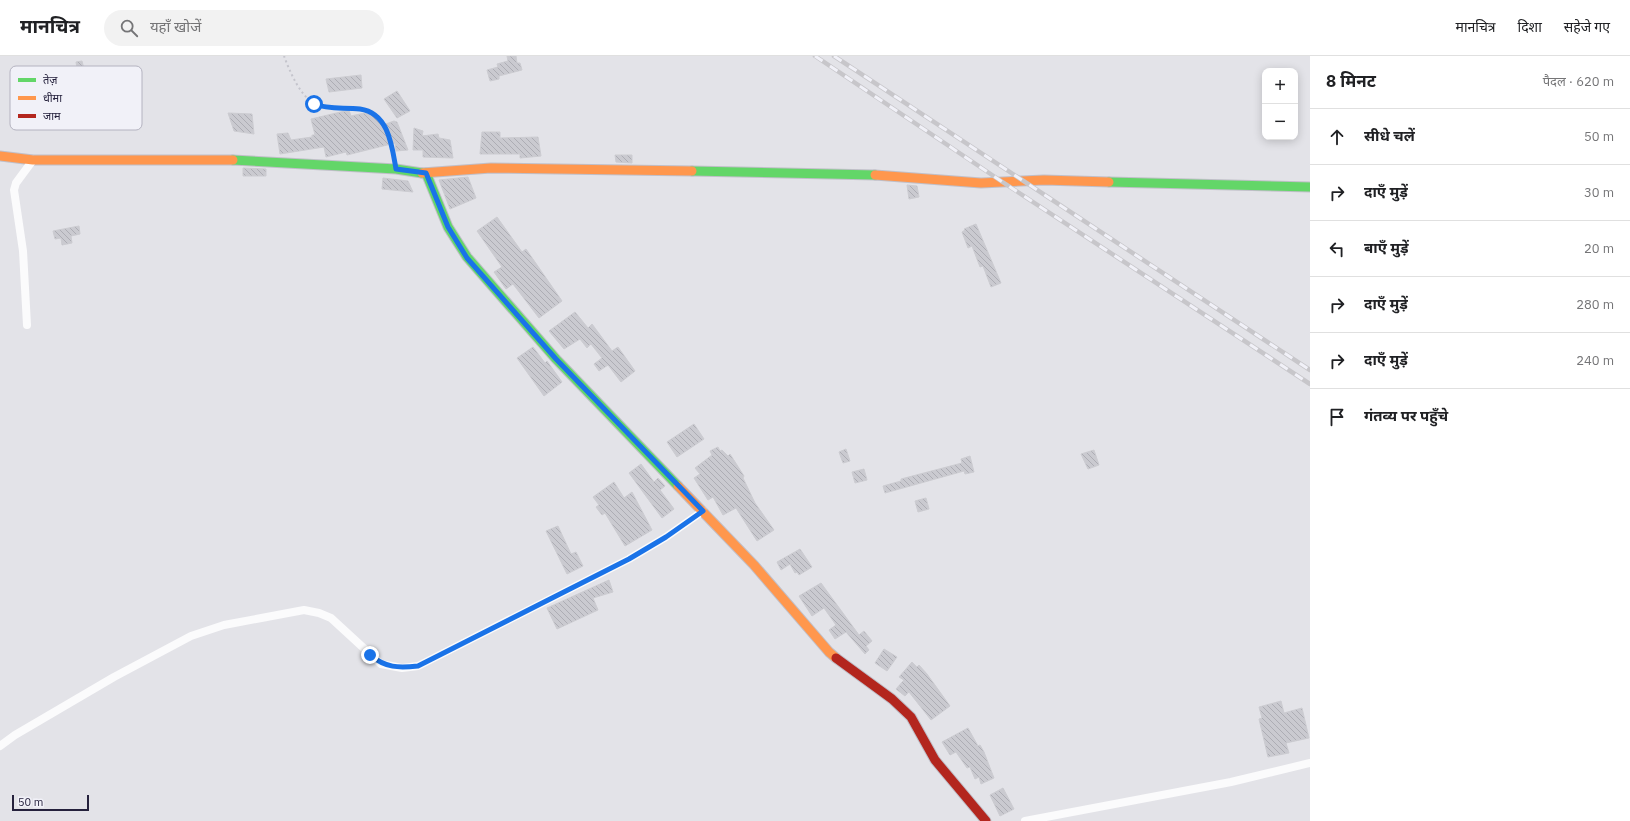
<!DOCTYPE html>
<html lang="hi">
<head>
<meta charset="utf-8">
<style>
  :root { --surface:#fff; --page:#f2f2f2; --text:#202124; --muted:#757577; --line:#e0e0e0 }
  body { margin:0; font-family:"IBM Plex Sans","Noto Sans Devanagari",sans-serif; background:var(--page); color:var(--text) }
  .controls { position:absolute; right:12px; top:12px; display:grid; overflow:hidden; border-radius:8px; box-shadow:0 2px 10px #0003 }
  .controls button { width:36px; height:36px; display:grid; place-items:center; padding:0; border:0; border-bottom:1px solid var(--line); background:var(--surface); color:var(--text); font:20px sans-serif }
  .scale { position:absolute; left:12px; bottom:10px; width:77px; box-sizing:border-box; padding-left:4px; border:2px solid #25213c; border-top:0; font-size:11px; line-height:14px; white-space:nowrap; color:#25213c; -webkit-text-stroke:3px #f1f1f8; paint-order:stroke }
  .stop { position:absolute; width:12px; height:12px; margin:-9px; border:3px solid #1a73e8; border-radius:50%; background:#fff }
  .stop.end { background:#1a73e8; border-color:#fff; box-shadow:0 1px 4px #0008 }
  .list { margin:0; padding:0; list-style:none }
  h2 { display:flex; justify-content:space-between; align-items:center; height:52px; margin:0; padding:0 16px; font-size:17px }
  h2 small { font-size:13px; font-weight:400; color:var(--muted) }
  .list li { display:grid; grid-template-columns:26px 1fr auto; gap:12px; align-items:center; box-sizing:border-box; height:56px; padding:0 16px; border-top:1px solid var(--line) }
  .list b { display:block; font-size:15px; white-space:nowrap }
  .list em { font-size:13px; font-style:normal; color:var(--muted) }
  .icon { flex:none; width:22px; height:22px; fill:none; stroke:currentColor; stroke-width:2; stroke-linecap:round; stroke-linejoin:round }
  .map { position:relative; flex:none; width:1310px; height:765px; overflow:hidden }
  header { display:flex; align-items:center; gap:24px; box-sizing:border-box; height:56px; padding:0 20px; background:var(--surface); border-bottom:1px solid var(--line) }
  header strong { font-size:19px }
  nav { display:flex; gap:22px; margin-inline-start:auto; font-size:14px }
  .search { width:280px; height:36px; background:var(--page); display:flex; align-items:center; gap:10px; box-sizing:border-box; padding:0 14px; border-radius:22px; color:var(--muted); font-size:15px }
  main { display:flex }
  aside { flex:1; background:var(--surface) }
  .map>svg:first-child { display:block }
  .building { fill:url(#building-back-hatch); stroke:#ccccd1 }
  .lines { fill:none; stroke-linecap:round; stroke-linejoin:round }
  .fast-casing { stroke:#c0bfc8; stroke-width:11 }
  .slow-casing { stroke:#c0bfc8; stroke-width:11 }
  .jam-casing { stroke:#c0bfc8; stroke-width:11 }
  .path { stroke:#c4c4cc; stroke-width:2; stroke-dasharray:2 3; stroke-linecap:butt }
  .street { stroke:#fbfbfc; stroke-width:8 }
  .fast { stroke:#63d668; stroke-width:9 }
  .slow { stroke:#ff974d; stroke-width:9 }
  .jam { stroke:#b3261e; stroke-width:9 }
  .rail-casing { stroke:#c7c6ca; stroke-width:4.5 }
  .rail { stroke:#f1f1f8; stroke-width:3; stroke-dasharray:9; stroke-linecap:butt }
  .route { stroke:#1a73e8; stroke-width:5 }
  .key { fill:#f1f1f8; stroke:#b4b3c0; stroke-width:1 }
  .key-label { font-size:11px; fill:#25213c }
</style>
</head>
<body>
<header>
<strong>मानचित्र</strong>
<div class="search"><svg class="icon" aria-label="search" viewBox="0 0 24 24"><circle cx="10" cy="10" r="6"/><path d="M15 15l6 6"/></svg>यहाँ खोजें</div>
<nav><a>मानचित्र</a><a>दिशा</a><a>सहेजे गए</a></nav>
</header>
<main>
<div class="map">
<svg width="1310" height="765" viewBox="0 0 1310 765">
  <defs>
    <pattern id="building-back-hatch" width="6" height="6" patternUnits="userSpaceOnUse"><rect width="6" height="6" fill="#cacad0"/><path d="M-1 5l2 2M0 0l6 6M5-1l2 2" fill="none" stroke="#adadb4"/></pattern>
  </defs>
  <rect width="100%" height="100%" fill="#e3e3e8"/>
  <path class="building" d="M507 0H516L517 7H520L522 14 499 20V23L490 25 487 14 498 11 497 8 508 5Z
    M82 5 89 33 81 34 76 6Z
    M361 19 362 32 329 36 326 23Z
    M397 35 410 55 397 62 384 43Z
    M349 54 351 60 369 56 377 61 383 69 394 65 397 66 408 94 396 95 395 87 347 99 346 96 326 101 324 91 280 98 277 78 288 77 291 84 312 81V79H315L311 63Z
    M228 57 252 58 254 78 234 75Z
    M414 72 423 75 422 80 438 78 439 82 450 84 453 102 423 101V94H413Z
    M482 76H500V82L538 81 541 100 520 102V98H480Z
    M615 99H632V107L616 106Z
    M243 112 266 113V120H243Z
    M468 121 476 142 450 153 439 124Z
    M383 122 408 125 413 136 382 133Z
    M907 129 917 130 919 141 909 143Z
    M497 161 522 196 526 193 562 245 539 262 513 228 506 233 494 216 502 211 477 175Z
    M976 168 1001 227 991 231 983 210 980 211 972 190 968 192 962 176 965 174 964 173Z
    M79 170 80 178 71 180 72 187 62 189 61 182 55 183 53 175Z
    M575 256 588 272 592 268 612 295 618 291 635 315 621 326 608 309 599 315 594 308 602 302 591 288 587 292 580 283 564 293 549 275Z
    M533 291 545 307 547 305 562 326 544 340 517 302Z
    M694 368 704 383 677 401 667 386Z
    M718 391 720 395 722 394 728 400 730 398 744 420 743 422 755 447 774 474 757 485 736 452 723 459 713 441 708 444 694 422 700 418 695 412 712 399 710 395Z
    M846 393 850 405 843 407 839 396Z
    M1094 394 1099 409 1088 413 1081 398Z
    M970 400 974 416 965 418 964 415 885 437 883 430 901 425V423L962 407 961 403Z
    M641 408 654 426 658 422 665 430 660 434 674 453 662 462 629 417Z
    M864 413 867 424 855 427 852 416Z
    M614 426 624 442 632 436 652 474 625 490 605 457 602 459 596 451 599 449 593 441Z
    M926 442 929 453 918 456 915 445Z
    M558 470 571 498 576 496 583 510 567 518 546 475Z
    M800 493 812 511 799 519 797 516 795 517 790 508 781 514 777 506Z
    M609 524 613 536 593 542 598 554 557 573 547 552Z
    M821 527 859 579 864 575 872 585 866 590 869 594 865 598 846 576 835 583 829 574 836 569 824 552 812 560 799 540Z
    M884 593 897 601 887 615 875 607Z
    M912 606 917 611 919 609 927 618 950 650 931 664 909 636 905 640 896 633 904 624 899 621Z
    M1281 645 1284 657 1302 652 1309 682 1286 687 1289 697 1268 701 1259 663 1262 662 1259 651Z
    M968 672 978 690 980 689 984 696 994 722 981 728 979 721 975 723 970 711 967 712 956 696 950 699 942 686Z
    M1003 732 1014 753 1000 760 990 739Z"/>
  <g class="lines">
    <defs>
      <path id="fast" d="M233 104 396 113 422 117
        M692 115 875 119
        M426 117 448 171 467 201 556 303 678 430
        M1109 126 1310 131"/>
      <path id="slow" d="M0 100 33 104H233
        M422 117 491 112 692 115
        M875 119 981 127 1044 124 1109 126
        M678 430 754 509 829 596 836 602"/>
      <path id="jam" d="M836 602 892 643 911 661 935 704 986 765"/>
    </defs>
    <use href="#fast" class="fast-casing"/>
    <use href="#slow" class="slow-casing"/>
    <use href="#jam" class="jam-casing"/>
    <path class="path" d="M284 0C290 16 300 40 315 48 324 53 333 52 342 52 380 54 388 66 394 102"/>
    <path class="street" d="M27 269 23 195 14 134 16 127 33 104
      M0 690 15 679 114 621 191 580 224 569 304 554 319 557 331 562 381 608 402 612 418 610 629 503 666 481 703 455
      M1025 765 1231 726 1310 707"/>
    <use href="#fast" class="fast"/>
    <use href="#slow" class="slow"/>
    <use href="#jam" class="jam"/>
    <defs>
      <path id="rail" d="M815 0 1001 125 1310 328
        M834 0 1310 314"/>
    </defs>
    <use href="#rail" class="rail-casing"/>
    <use href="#rail" class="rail"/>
  </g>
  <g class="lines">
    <path class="route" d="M314 48C329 54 344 51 360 53 389 57 392 91 396 113L426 117 448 171 467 202 556 303 703 455 666 481 629 503 418 610C398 612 386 612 370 599"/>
  </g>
  <rect x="10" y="10" width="132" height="64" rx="6" class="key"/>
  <rect x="18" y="22" width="18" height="4" fill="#63d668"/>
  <rect x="18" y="40" width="18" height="4" fill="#ff974d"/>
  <rect x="18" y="58" width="18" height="4" fill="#b3261e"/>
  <g class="key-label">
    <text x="43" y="28">तेज़</text>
    <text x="43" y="46">धीमा</text>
    <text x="43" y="64">जाम</text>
  </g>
</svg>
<div class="controls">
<button>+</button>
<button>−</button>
</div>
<div class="scale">50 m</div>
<div class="stop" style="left:314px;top:48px"></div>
<div class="stop end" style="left:370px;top:599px"></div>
</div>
<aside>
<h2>8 मिनट<small>पैदल · 620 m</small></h2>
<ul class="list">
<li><svg class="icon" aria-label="ahead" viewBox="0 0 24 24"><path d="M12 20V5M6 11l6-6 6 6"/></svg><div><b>सीधे चलें</b></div><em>50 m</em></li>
<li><svg class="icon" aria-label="right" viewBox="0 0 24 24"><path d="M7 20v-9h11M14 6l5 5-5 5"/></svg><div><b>दाएँ मुड़ें</b></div><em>30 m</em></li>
<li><svg class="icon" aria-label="left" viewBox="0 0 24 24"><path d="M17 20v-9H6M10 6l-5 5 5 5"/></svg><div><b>बाएँ मुड़ें</b></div><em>20 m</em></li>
<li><svg class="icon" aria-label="right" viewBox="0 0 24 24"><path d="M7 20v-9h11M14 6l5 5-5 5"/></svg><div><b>दाएँ मुड़ें</b></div><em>280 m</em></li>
<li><svg class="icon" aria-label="right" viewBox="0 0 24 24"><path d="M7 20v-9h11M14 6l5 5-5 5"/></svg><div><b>दाएँ मुड़ें</b></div><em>240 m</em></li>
<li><svg class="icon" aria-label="arrive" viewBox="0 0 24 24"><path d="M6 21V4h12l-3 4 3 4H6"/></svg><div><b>गंतव्य पर पहुँचे</b></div></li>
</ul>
</aside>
</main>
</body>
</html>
